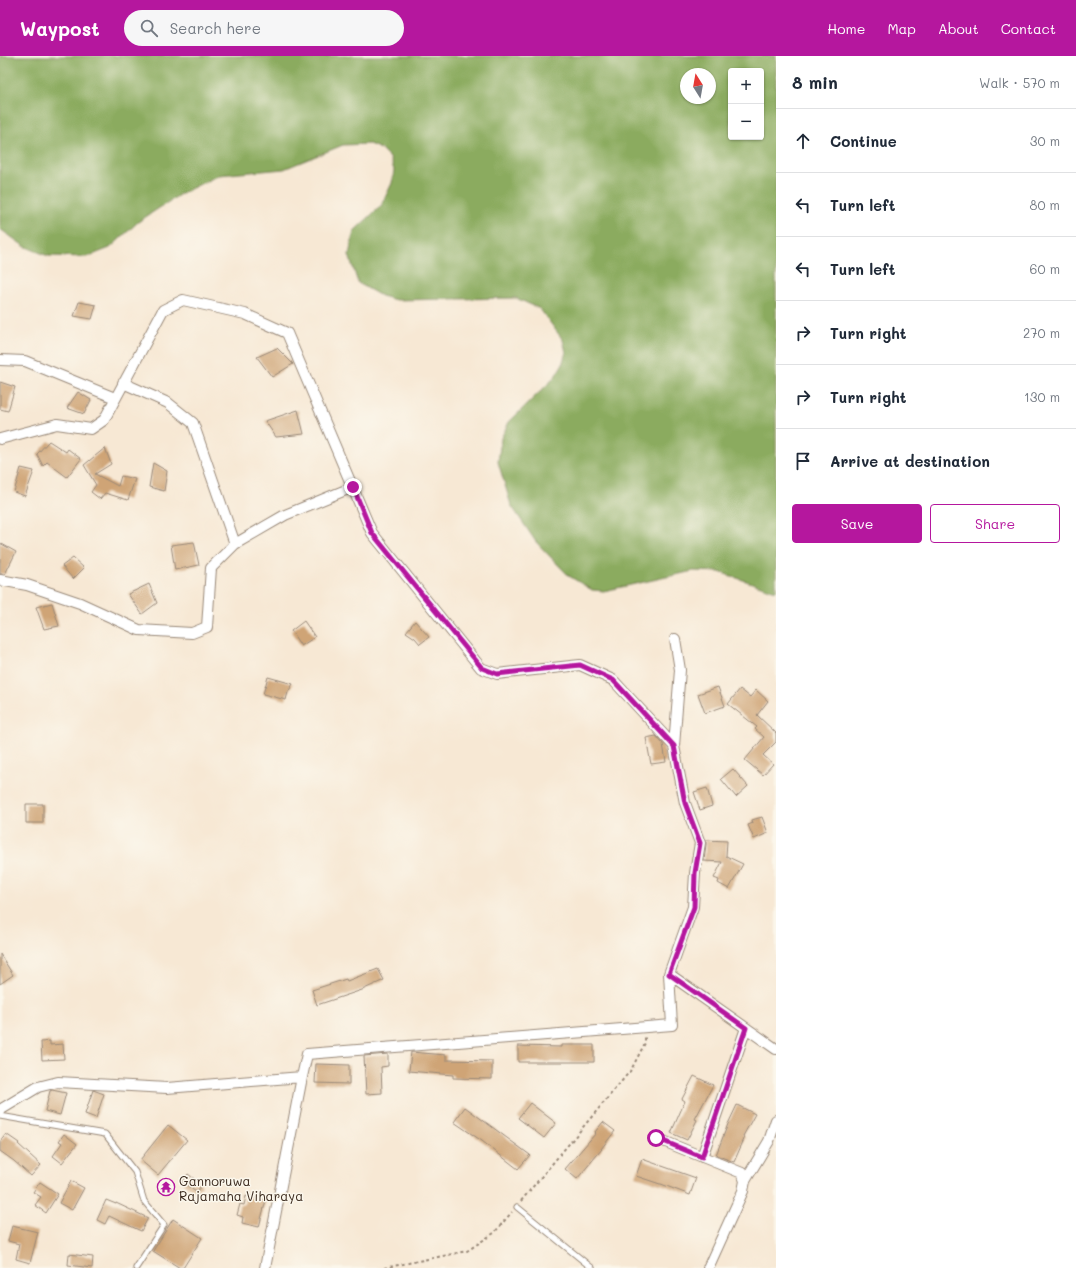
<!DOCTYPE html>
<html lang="en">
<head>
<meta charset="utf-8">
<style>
  :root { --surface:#fff; --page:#f6f6f7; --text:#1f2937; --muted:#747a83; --line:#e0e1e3; --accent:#b5179e }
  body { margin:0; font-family:Mali,sans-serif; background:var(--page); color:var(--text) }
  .controls { position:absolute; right:12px; top:12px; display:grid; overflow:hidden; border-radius:4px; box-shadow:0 1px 3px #0004 }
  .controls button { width:36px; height:36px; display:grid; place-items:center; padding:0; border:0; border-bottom:1px solid var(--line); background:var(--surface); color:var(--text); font:20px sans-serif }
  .compass { position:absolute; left:680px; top:12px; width:36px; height:36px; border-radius:50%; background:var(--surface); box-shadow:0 1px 3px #0004; rotate:349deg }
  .stop { position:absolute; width:12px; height:12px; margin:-9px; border:3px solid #b5179e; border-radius:50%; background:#fff }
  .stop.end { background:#b5179e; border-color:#fff; box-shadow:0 1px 4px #0008 }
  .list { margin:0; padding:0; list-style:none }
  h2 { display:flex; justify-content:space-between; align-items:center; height:52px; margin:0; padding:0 16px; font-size:17px }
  h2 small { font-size:13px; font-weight:400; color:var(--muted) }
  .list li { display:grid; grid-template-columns:26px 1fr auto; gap:12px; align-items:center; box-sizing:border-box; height:64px; padding:0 16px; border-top:1px solid var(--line) }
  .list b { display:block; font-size:15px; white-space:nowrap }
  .list em { font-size:13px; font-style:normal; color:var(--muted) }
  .actions { display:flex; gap:8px; padding:12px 16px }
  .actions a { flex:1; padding:9px 0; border:1px solid var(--accent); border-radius:4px; text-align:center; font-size:14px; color:var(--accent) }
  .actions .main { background:var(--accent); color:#fff }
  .icon { flex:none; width:22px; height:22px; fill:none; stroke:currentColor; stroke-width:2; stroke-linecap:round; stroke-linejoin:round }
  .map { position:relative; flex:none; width:776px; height:1212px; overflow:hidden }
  header { display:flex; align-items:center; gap:24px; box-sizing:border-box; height:56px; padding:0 20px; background:var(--accent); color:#fff }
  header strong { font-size:19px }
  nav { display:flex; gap:22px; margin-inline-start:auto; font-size:14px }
  .search { width:280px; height:36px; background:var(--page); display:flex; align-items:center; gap:10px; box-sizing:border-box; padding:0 14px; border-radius:22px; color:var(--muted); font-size:15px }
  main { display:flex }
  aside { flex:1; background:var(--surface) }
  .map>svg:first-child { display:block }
  .forest { fill:#8bab5e; stroke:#636a3e; fill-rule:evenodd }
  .building { fill:#cfa476 }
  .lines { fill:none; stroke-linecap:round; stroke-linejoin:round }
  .lane-casing { stroke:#998979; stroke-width:7 }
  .street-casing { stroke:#998979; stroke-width:12 }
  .path { stroke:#998979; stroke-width:2; stroke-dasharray:3 3; stroke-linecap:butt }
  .lane { stroke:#fff; stroke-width:5 }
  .street { stroke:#fff; stroke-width:10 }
  .route { stroke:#b5179e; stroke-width:5 }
  .labels { text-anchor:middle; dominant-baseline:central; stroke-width:3; stroke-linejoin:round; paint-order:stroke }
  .poi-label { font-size:13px; fill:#3b2a1e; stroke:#fbf7ec; text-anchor:start }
</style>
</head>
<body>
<header>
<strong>Waypost</strong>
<div class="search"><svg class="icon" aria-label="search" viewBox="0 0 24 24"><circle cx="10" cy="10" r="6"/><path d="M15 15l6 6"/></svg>Search here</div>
<nav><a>Home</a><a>Map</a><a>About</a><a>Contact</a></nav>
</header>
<main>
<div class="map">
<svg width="776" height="1212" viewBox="0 0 776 1212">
  <rect width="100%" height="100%" fill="#fbf7ec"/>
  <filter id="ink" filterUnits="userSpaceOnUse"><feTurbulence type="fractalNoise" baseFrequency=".025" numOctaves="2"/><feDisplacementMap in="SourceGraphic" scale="8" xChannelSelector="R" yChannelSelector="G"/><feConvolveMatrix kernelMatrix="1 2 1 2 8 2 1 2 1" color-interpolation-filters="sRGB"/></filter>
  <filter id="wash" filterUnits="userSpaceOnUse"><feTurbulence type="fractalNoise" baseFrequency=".012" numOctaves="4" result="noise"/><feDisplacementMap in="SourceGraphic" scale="16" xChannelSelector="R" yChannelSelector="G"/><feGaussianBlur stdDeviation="0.9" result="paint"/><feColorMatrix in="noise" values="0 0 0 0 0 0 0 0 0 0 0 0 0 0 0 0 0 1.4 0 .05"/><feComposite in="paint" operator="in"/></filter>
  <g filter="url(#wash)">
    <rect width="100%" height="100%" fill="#f7e8d4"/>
    <path class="forest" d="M0 0H776V535L719 516 693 515 604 535 592 534 569 520 536 486 511 449 498 406 501 382 509 366 554 322 562 309 566 296 563 284 540 253 516 242 396 244 381 240 358 227 349 199 354 175 381 150 392 127 394 114 390 102 381 93 369 88 343 89 284 113 219 119 182 137 138 166 110 192 87 201 48 200 24 190 0 173ZM731 15H761V81H731ZM686 18H710V42H686Z"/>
    <g id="blocks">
      <path class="building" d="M79 246 96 249 92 263 74 260Z
        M277 292 293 308 272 321 257 301Z
        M0 326 15 331 8 355 0 353Z
        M78 336 91 344 84 358 67 352Z
        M298 354 304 378 276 381 265 365Z
        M49 385 66 396 68 393 81 403 67 421 47 406 43 410 37 398Z
        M105 392 111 408 95 418 118 430 121 420 135 423 128 444 105 437 100 443 91 436 96 429 84 409Z
        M153 407 167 415 164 435 149 431Z
        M21 412 34 415 25 440 14 436Z
        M194 486 199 509 175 514 171 489Z
        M0 487 16 496 5 518H0Z
        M73 502 84 512 73 523 62 510Z
        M149 528 157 547 142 558 128 538Z
        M52 547 59 570 44 573 36 551Z
        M304 565 315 581 301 590 291 575Z
        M415 565 429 581 420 588 415 582 406 576Z
        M268 621 293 628 288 636 286 644 263 638Z
        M718 631 725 650 705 657 698 638Z
        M740 633 750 641 756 634 768 645 757 659 776 677V686L763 699 773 708 763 719 745 704 764 681 755 673 757 671 728 648Z
        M656 680 663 688 666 706 651 708 646 682Z
        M733 713 748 730 736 741 721 723Z
        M707 732 712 750 700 754 694 736Z
        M26 748H43V767H26Z
        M762 761 768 777 754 783 748 769 753 767 752 764Z
        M706 784 727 785 726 800 743 808 729 833 718 827 719 824 714 822 722 806 704 805 706 788Z
        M0 898 13 919 0 928Z
        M378 913 384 924 362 934 317 949 312 934 346 923 347 925Z
        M50 985V989L63 988 64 1003 42 1004 41 986Z
        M561 989H594V1006H518V990L561 991Z
        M411 996 446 999V1004L492 1005V1023L453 1022V1019L409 1015Z
        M388 998V1010L381 1011 382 1037 366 1038 364 1000Z
        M316 1008 349 1009V1028L315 1027Z
        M694 1020 713 1029 695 1063 697 1064 687 1084 671 1077 685 1045 682 1043Z
        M52 1034 66 1037 60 1059 45 1055 50 1035Z
        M93 1034 104 1038 96 1062 85 1058Z
        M530 1047 556 1067 544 1082 518 1062Z
        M737 1049 755 1058 743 1080 745 1081 734 1106 716 1099 728 1068Z
        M465 1051 530 1099 518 1113 482 1085 454 1066Z
        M603 1066 615 1075 601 1093H602L577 1123 565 1113 596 1077 595 1076Z
        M168 1069 187 1084 158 1119 140 1104Z
        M6 1078 19 1087 18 1088 41 1109 31 1120 14 1105 0 1095V1086Z
        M64 1078 77 1088 62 1107 53 1100 62 1087 59 1085Z
        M642 1103 696 1122 690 1139 661 1128H660L636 1120Z
        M188 1118 202 1129 196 1136 182 1126Z
        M71 1125 84 1132 72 1154 59 1147Z
        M40 1126 58 1138 46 1157 35 1149 41 1141 33 1136Z
        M246 1140 266 1144 259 1171 242 1167 243 1161 237 1159 240 1148 244 1149Z
        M106 1144 116 1148V1147L148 1162 141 1175 109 1160 105 1168 97 1164Z
        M173 1163 202 1182 183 1212H180L153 1195Z
        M12 1170 38 1176 30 1207 16 1203 19 1188 8 1185Z
        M69 1198 93 1201 92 1212 68 1209Z"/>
    </g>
  </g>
  <g filter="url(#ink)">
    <use href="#blocks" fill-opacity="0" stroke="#998979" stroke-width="1"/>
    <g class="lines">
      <defs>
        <path id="lane" d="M0 1060 105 1078 135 1116 144 1145 164 1169 136 1212
          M517 1151 592 1212"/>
        <path id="street" d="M0 304 25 305 115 342
          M123 327 168 347 193 367 235 488
          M0 383 57 368 91 373 104 364 163 254 183 244 245 258 287 277 372 477 481 612 497 618 580 609 613 624 674 690
          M0 524 27 529 80 547 139 574 192 577 207 571 211 512 235 488 285 459 353 431
          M669 918 693 851 695 817 700 787 685 747 674 690 680 614 675 583
          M0 1054 38 1031 58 1026 167 1032 302 1021 307 998 672 969 669 918 776 993
          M656 1082 742 1117 745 1125 743 1135 708 1212
          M702 1101 746 972
          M745 1125 769 1085 776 1064
          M265 1212 302 1021"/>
      </defs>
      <use href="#lane" class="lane-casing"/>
      <use href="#street" class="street-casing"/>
      <path class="path" d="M521 1145 631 1014 645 987V981
        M384 1212 467 1195 494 1177 512 1156"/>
      <use href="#lane" class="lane"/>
      <use href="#street" class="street"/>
    </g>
  </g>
  <g class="lines" filter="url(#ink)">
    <path class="route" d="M353 431 372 477 482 612 497 618 580 609 613 624 674 690 685 747 700 787 695 817 694 851 669 918 746 972 702 1101 656 1082"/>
  </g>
  <defs>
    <symbol id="temple-ring" viewBox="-11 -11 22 22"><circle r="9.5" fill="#fbf7ec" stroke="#b5179e" stroke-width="1.5"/><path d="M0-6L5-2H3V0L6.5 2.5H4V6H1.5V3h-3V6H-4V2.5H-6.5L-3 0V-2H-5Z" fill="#b5179e"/></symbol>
  </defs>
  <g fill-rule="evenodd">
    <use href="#temple-ring" x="156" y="1121" width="20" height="20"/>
  </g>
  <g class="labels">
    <g class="poi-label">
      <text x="179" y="1124">Gannoruwa<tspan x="179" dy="15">Rajamaha Viharaya</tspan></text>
    </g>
  </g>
</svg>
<div class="controls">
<button>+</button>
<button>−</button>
</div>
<svg class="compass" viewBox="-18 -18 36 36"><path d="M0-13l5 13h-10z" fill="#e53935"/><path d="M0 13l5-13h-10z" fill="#747a83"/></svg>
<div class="stop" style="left:656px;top:1082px"></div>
<div class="stop end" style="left:353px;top:431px"></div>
</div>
<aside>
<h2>8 min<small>Walk · 570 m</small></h2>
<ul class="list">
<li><svg class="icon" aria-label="ahead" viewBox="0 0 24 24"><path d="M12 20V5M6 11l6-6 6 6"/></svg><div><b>Continue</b></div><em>30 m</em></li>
<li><svg class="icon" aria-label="left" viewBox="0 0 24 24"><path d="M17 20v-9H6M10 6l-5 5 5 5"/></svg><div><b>Turn left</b></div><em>80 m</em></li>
<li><svg class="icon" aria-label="left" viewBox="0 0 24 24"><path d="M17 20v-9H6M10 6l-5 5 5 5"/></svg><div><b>Turn left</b></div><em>60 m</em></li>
<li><svg class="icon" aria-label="right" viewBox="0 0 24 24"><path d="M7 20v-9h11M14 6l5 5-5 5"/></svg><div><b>Turn right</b></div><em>270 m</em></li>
<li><svg class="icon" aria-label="right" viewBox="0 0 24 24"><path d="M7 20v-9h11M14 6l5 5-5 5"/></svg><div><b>Turn right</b></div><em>130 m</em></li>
<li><svg class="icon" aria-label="arrive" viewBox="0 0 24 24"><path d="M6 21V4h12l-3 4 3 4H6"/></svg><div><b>Arrive at destination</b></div></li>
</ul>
<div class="actions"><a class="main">Save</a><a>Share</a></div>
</aside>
</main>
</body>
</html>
